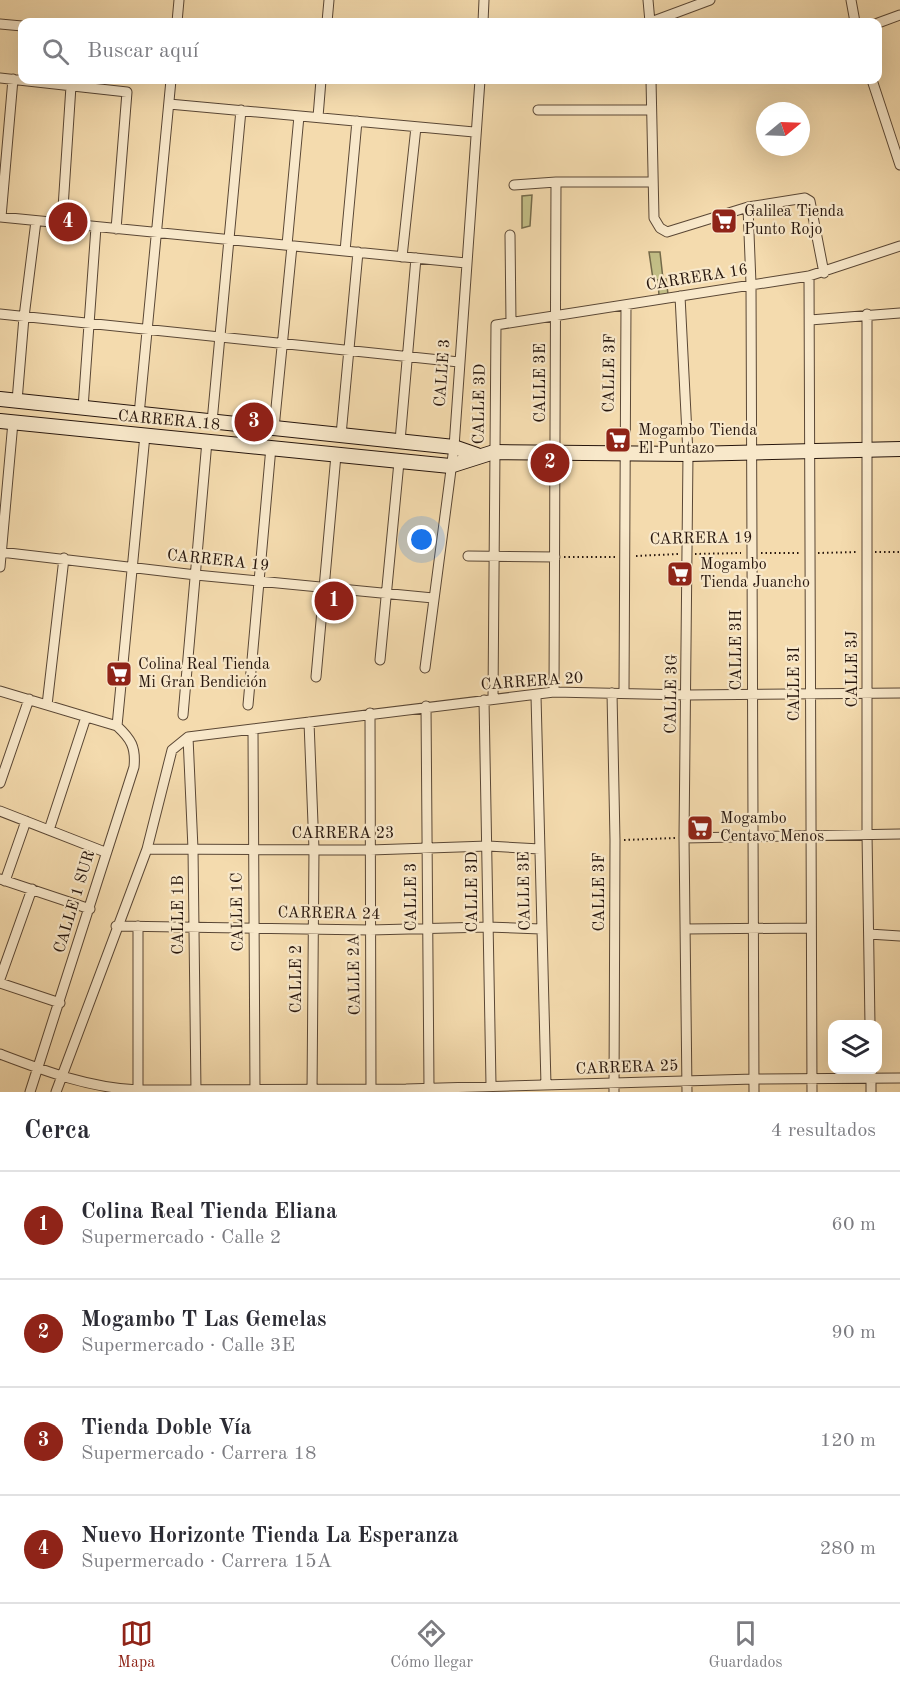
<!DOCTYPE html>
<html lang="es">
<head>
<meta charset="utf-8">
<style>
  :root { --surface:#fff; --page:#f7f7f7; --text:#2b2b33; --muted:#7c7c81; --line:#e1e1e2; --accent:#8f2418 }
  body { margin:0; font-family:"Old Standard TT",serif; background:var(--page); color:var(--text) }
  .controls { position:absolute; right:18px; bottom:18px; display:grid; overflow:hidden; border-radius:12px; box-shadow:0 6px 24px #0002 }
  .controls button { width:54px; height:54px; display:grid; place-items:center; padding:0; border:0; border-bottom:2px solid var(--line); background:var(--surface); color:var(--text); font:30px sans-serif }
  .compass { position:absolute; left:756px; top:102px; width:54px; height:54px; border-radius:50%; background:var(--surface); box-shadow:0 6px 24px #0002; rotate:71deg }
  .you { position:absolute; left:422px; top:540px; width:21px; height:21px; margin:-15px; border:4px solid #fff; border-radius:50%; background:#1a73e8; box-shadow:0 0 0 9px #1a73e833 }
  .badge { display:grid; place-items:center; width:39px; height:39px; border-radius:50%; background:var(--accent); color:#fff; font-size:20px; font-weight:700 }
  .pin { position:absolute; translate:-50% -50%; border:3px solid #fff; box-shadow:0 2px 6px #0006 }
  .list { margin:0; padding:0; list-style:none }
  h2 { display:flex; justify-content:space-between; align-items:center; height:78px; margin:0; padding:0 24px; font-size:26px }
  h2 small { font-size:20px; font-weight:400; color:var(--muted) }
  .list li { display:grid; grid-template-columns:39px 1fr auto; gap:18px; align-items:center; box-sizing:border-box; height:108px; padding:0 24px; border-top:2px solid var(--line) }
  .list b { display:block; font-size:22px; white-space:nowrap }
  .list p { margin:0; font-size:20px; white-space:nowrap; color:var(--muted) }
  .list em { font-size:20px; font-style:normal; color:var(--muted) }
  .icon { flex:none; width:33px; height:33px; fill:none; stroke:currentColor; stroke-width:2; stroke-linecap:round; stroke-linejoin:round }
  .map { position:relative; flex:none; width:900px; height:1092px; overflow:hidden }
  .search { position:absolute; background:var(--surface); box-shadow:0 6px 24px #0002; left:18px; right:18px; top:18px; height:66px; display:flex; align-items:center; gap:15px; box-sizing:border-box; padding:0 21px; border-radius:12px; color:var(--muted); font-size:22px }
  .sheet { height:510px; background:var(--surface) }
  nav { display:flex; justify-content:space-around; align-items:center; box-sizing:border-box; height:84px; border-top:2px solid var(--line); background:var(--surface); font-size:16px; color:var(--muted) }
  nav a { display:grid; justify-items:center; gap:3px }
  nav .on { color:var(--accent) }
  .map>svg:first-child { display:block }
  .green { fill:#c2be86; stroke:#746a4a; stroke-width:1.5 }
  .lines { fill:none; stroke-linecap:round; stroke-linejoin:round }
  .street-casing { stroke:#5a4735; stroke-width:11 }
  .secondary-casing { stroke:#27160d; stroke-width:16 }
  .path { stroke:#27160d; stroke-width:2; stroke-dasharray:1.5 3; stroke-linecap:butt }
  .street { stroke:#f8e8ca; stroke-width:9 }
  .secondary { stroke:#f8e8ca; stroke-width:14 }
  .labels { text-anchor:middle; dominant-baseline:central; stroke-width:4.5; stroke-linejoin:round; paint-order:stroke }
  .poi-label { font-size:16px; fill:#27160d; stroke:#f8e8ca; text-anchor:start }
  .street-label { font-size:16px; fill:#27160d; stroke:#f8e8ca }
</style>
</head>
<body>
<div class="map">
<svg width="900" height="1092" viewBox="0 0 900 1092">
  <rect width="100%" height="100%" fill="#f4dbae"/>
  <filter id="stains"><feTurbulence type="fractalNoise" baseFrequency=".00333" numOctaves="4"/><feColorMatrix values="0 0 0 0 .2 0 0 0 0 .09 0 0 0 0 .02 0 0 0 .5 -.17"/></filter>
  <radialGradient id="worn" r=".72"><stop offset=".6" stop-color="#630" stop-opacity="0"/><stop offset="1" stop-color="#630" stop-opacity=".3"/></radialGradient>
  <path class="green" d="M532 195 530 226 522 228V196Z
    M649 252H660L663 279H666L668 294 659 296 658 280 653 279Z"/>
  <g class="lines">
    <defs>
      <path id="street" d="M648 0 650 22
        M851 0 855 22
        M177 22 179 0
        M327 22 329 0
        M483 22 484 0
        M651 22 710 0
        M878 23 900 15
        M0 24 22 26
        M0 78 127 92 116 229
        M651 80 654 218 660 228 667 232 748 207 805 198 810 201 824 273
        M872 80 900 165
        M169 104 474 132
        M538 110H651
        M318 117 321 80
        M514 185 556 182H652
        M748 207 751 284 754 1092
        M0 217 466 263
        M1 217 13 79
        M62 223 71 86
        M510 235 511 322
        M287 245 299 116
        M345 251 357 121
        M402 257 416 127
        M809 276 812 1092
        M680 296 688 454 684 838 687 1092
        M0 314 459 362
        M867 314V834L870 1024
        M810 320 900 313
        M17 401 24 317 36 221
        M83 408 96 227
        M139 415 171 80
        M212 422 241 110
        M274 428 292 246
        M341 435 358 252
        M400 441 416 258
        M0 552 196 575 433 598
        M468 556 555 557
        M0 567 13 422
        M380 660 399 462
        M425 668 454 447 480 80
        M316 677 336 455
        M0 691 117 726C131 739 136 747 134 767L30 1092
        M554 692 556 182
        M612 693 615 840 614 1092
        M624 693 626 305
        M536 696 546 1085
        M493 699 496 325 809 276 900 246
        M484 700 491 1085
        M47 705 64 558
        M248 705 271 447
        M426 706 429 1088
        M370 713 371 1092
        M183 715 207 441
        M309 722 314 849 312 1092
        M117 726 145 435
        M253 731 255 1092
        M188 737 193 849 196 1092
        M0 783 29 699
        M0 811 105 852
        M49 830 86 717
        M684 838 900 834
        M147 849 370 850 488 846 540 849
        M0 879 90 909
        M5 881 26 821
        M116 926 370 930 487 927 541 929
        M685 929 811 928
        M869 934 900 936
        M0 979 32 889
        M0 983 60 1003
        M0 1054C45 1071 89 1088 138 1090L406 1089 754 1079 900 1078
        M138 1090V926
        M56 1092 147 849 172 750 188 737 554 692 688 695 900 693
        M871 1092V1070"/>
      <path id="secondary" d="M0 399 454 447 477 455
        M0 421 450 466 494 452 688 454 900 449"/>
    </defs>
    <use href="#street" class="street-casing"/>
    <use href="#secondary" class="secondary-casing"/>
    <path class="path" d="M875 552H900
      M761 553H801
      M818 553 858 552
      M695 554 741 553
      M636 556 678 554
      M564 557H615
      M624 840 675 838"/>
    <use href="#street" class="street"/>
    <use href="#secondary" class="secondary"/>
  </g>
  <defs>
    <symbol id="supermarket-square" viewBox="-11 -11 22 22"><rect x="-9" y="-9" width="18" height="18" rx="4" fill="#8f2418" stroke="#f8e8ca"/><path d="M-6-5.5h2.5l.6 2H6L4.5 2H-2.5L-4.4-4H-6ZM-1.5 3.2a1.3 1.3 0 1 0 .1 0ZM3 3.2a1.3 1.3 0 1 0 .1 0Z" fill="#fff"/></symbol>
  </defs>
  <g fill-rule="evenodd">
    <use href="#supermarket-square" x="709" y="206" width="30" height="30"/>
    <use href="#supermarket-square" x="603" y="425" width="30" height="30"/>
    <use href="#supermarket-square" x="665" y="559" width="30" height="30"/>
    <use href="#supermarket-square" x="104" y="659" width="30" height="30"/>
    <use href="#supermarket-square" x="685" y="813" width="30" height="30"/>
  </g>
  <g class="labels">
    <g class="poi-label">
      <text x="744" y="212">Galilea Tienda<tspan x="744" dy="18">Punto Rojo</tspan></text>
      <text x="638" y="431">Mogambo Tienda<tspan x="638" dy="18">El Puntazo</tspan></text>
      <text x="700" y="565">Mogambo<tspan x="700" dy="18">Tienda Juancho</tspan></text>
      <text x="138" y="665">Colina Real Tienda<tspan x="138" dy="18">Mi Gran Bendición</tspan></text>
      <text x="720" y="819">Mogambo<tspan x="720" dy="18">Centavo Menos</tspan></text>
    </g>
    <g class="street-label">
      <text transform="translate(697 278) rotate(-9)">CARRERA 16</text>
      <text transform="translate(443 373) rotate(-86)">CALLE 3</text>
      <text transform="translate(610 373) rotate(-89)">CALLE 3F</text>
      <text transform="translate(541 383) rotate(-90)">CALLE 3E</text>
      <text transform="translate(480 404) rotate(-89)">CALLE 3D</text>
      <text transform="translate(169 421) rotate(5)">CARRERA 18</text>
      <text transform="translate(701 539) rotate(-1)">CARRERA 19</text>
      <text transform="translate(218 561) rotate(6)">CARRERA 19</text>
      <text transform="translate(737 650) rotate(-90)">CALLE 3H</text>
      <text transform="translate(853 669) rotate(-90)">CALLE 3J</text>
      <text transform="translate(532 682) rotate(-4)">CARRERA 20</text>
      <text transform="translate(795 684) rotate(-90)">CALLE 3I</text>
      <text transform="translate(672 694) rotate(-89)">CALLE 3G</text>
      <text x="343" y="834">CARRERA 23</text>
      <text transform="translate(525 891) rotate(-91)">CALLE 3E</text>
      <text transform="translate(473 892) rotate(-90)">CALLE 3D</text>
      <text transform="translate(600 892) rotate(-90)">CALLE 3F</text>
      <text transform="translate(412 897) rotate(-90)">CALLE 3</text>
      <text transform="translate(75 902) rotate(-73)">CALLE 1 SUR</text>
      <text transform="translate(238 912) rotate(-91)">CALLE 1C</text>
      <text transform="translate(329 914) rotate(1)">CARRERA 24</text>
      <text transform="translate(179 915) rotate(-90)">CALLE 1B</text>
      <text transform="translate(355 975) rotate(-91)">CALLE 2A</text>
      <text transform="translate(297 979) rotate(-90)">CALLE 2</text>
      <text transform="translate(627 1068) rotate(-2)">CARRERA 25</text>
    </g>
  </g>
  <rect width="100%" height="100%" filter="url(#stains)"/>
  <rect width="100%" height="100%" fill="url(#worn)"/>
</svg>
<div class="controls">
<button><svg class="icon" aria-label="layers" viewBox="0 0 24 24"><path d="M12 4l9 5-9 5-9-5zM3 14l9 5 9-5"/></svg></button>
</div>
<svg class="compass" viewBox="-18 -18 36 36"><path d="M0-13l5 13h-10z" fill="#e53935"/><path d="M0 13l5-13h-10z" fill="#7c7c81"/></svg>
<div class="you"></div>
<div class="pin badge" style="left:334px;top:601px">1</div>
<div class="pin badge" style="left:550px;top:463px">2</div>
<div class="pin badge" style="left:254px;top:422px">3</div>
<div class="pin badge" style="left:68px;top:222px">4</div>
<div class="search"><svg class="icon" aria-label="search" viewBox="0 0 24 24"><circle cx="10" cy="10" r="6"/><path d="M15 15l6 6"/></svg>Buscar aquí</div>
</div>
<section class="sheet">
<h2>Cerca<small>4 resultados</small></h2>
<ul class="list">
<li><span class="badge">1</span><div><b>Colina Real Tienda Eliana</b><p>Supermercado · Calle 2</p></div><em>60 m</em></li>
<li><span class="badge">2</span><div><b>Mogambo T Las Gemelas</b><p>Supermercado · Calle 3E</p></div><em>90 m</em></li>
<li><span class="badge">3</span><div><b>Tienda Doble Vía</b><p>Supermercado · Carrera 18</p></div><em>120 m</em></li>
<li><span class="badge">4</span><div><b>Nuevo Horizonte Tienda La Esperanza</b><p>Supermercado · Carrera 15A</p></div><em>280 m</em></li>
</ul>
</section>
<nav>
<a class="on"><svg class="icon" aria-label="map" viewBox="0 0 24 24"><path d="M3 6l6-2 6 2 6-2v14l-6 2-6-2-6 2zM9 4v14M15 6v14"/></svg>Mapa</a>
<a><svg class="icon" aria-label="directions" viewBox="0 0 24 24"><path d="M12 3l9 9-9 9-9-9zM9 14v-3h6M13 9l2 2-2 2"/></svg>Cómo llegar</a>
<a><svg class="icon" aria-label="saved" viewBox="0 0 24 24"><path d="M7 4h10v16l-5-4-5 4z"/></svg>Guardados</a>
</nav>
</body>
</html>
